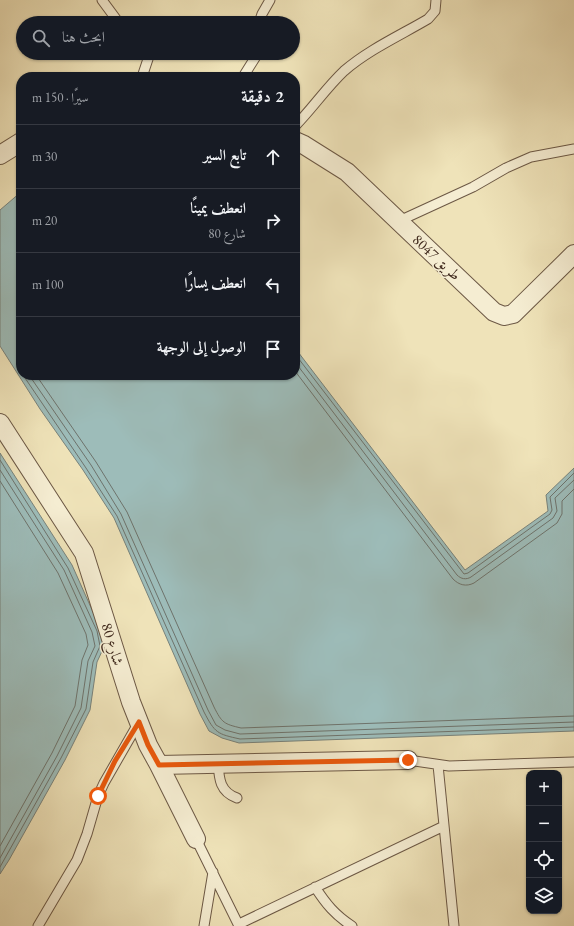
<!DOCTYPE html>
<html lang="ar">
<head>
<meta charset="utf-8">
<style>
  :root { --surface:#171b24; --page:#20242c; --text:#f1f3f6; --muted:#9ea1a6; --line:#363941 }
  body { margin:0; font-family:"EB Garamond",Amiri,serif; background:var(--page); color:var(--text); direction:rtl }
  .controls { position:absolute; right:12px; bottom:12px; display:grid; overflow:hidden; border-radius:8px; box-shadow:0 1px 3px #0004 }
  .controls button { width:36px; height:36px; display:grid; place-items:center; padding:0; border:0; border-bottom:1px solid var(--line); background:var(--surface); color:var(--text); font:20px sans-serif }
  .stop { position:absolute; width:12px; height:12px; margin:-9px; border:3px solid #ea580c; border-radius:50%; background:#fff }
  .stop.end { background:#ea580c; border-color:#fff; box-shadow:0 1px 4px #0008 }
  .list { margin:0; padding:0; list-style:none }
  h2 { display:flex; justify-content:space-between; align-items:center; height:52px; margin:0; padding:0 16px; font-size:17px }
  h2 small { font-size:13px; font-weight:400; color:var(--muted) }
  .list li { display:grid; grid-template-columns:26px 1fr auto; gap:12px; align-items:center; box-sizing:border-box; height:64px; padding:0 16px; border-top:1px solid var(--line) }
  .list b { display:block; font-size:15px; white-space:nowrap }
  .list p { margin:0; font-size:13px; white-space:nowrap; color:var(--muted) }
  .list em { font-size:13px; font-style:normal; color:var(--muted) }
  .icon { flex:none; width:22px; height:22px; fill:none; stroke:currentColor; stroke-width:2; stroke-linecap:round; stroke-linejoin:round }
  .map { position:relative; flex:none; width:574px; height:926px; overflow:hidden; direction:ltr }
  .search { position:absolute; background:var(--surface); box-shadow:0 1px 3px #0004; left:16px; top:16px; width:284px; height:44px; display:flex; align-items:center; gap:10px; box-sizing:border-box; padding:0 14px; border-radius:22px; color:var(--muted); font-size:15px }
  .panel { position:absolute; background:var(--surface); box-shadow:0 1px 3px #0004; left:16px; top:72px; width:284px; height:308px; border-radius:16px; direction:rtl }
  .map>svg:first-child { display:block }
  .water { fill:#9dbcb9; stroke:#78827b }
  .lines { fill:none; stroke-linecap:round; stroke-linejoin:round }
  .shore { stroke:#6e736c; stroke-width:1 }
  .lane-casing { stroke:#6c5845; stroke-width:11 }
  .street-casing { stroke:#6c5845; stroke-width:20 }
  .lane { stroke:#f5edd2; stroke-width:9 }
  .street { stroke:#f5edd2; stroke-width:18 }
  .route { stroke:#ea580c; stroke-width:5 }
  .labels { text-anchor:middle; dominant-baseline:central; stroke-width:3; stroke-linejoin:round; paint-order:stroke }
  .street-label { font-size:15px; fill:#402a1e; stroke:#f5edd2 }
</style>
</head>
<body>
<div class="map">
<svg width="574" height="926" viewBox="0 0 574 926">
  <rect width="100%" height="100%" fill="#efe3b9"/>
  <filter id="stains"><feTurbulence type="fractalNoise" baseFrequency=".005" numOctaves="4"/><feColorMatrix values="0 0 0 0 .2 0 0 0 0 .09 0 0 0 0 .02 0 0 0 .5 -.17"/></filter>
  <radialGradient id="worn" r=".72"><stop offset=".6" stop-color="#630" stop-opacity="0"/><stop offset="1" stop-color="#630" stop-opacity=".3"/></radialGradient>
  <path class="water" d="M21 192V375H295V348L465 570 548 511 546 495 574 468V731L239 743 222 738 209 731 200 714 114 518 83 470 40 409 0 346V210Z
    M0 453 72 565 101 630 104 647 97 662 90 710 65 760 9 860 0 874Z"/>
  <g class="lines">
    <path class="shore" d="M295 354 464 574 468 573 550 514 552 510 550 497 574 473
      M295 362 457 575C461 579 466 580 471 577L553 518 557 511 555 498 574 480
      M295 371 453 579C459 585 466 587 474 583L557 523 562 514V501L574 489
      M23 375 86 468 117 516 204 712C215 733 217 734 240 739L574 727
      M29 375 91 465 121 514 208 710 216 725 225 730 240 734 574 722
      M36 375 96 462 127 512 214 707C222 723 224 724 241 728L574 716
      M0 460 68 568 97 631 100 646 93 662 86 709 61 758 0 867
      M0 470 64 570 92 632 95 646 88 661 81 708 57 756 0 858
      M0 481 58 573 86 634 88 645 82 660 75 706 52 753 0 846"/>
    <defs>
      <path id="lane" d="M102 0 119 23
        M259 23 262 14 270 0
        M142 77 150 53
        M243 77 258 53
        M295 126C312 109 326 88 344 71 368 50 401 35 428 19L435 11 436 0
        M399 221 473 187 506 168 531 157 574 149
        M408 760 449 766 574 762
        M218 763C219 779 220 792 237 798
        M438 765 454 926
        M196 839 239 926
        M315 887C326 904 335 915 352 926
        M239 924 444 826
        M38 926 77 860 87 834 98 796 104 783 139 722
        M204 926 213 872"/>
      <path id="street" d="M295 141 304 145 347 172 494 312 504 316 513 314 574 254
        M0 155 21 142
        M0 423 84 553 131 702 148 745 159 765 196 839
        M159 765 408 760"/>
    </defs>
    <use href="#lane" class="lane-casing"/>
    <use href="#street" class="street-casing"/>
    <use href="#lane" class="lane"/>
    <use href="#street" class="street"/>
  </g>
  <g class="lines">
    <path class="route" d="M98 796 115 761 139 722 148 745 159 765 408 760"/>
  </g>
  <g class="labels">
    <g class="street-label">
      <text transform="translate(437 257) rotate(43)">طريق 8047</text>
      <text transform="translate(113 644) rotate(73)">شارع 80</text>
    </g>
  </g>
  <rect width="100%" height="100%" filter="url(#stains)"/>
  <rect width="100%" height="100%" fill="url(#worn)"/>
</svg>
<div class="controls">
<button>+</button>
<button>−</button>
<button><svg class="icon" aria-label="locate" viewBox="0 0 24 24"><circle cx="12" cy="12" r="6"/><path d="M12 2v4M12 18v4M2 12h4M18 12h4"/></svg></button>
<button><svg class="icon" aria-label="layers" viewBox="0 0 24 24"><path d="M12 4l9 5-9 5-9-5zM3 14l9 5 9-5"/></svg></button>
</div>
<div class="stop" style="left:98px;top:796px"></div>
<div class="stop end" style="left:408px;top:760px"></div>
<div class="search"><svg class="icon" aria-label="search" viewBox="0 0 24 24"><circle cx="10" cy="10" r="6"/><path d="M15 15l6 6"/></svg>ابحث هنا</div>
<section class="panel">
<h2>2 دقيقة<small>سيرًا · 150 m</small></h2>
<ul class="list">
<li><svg class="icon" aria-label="ahead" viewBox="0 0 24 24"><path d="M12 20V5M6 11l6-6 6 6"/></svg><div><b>تابع السير</b></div><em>30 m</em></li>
<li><svg class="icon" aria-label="right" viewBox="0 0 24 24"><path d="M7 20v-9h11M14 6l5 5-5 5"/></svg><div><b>انعطف يمينًا</b><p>شارع 80</p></div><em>20 m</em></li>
<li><svg class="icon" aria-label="left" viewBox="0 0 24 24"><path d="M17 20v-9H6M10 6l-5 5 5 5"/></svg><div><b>انعطف يسارًا</b></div><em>100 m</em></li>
<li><svg class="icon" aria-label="arrive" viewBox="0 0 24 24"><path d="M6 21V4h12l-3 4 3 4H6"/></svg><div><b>الوصول إلى الوجهة</b></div></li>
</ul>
</section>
</div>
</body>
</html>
